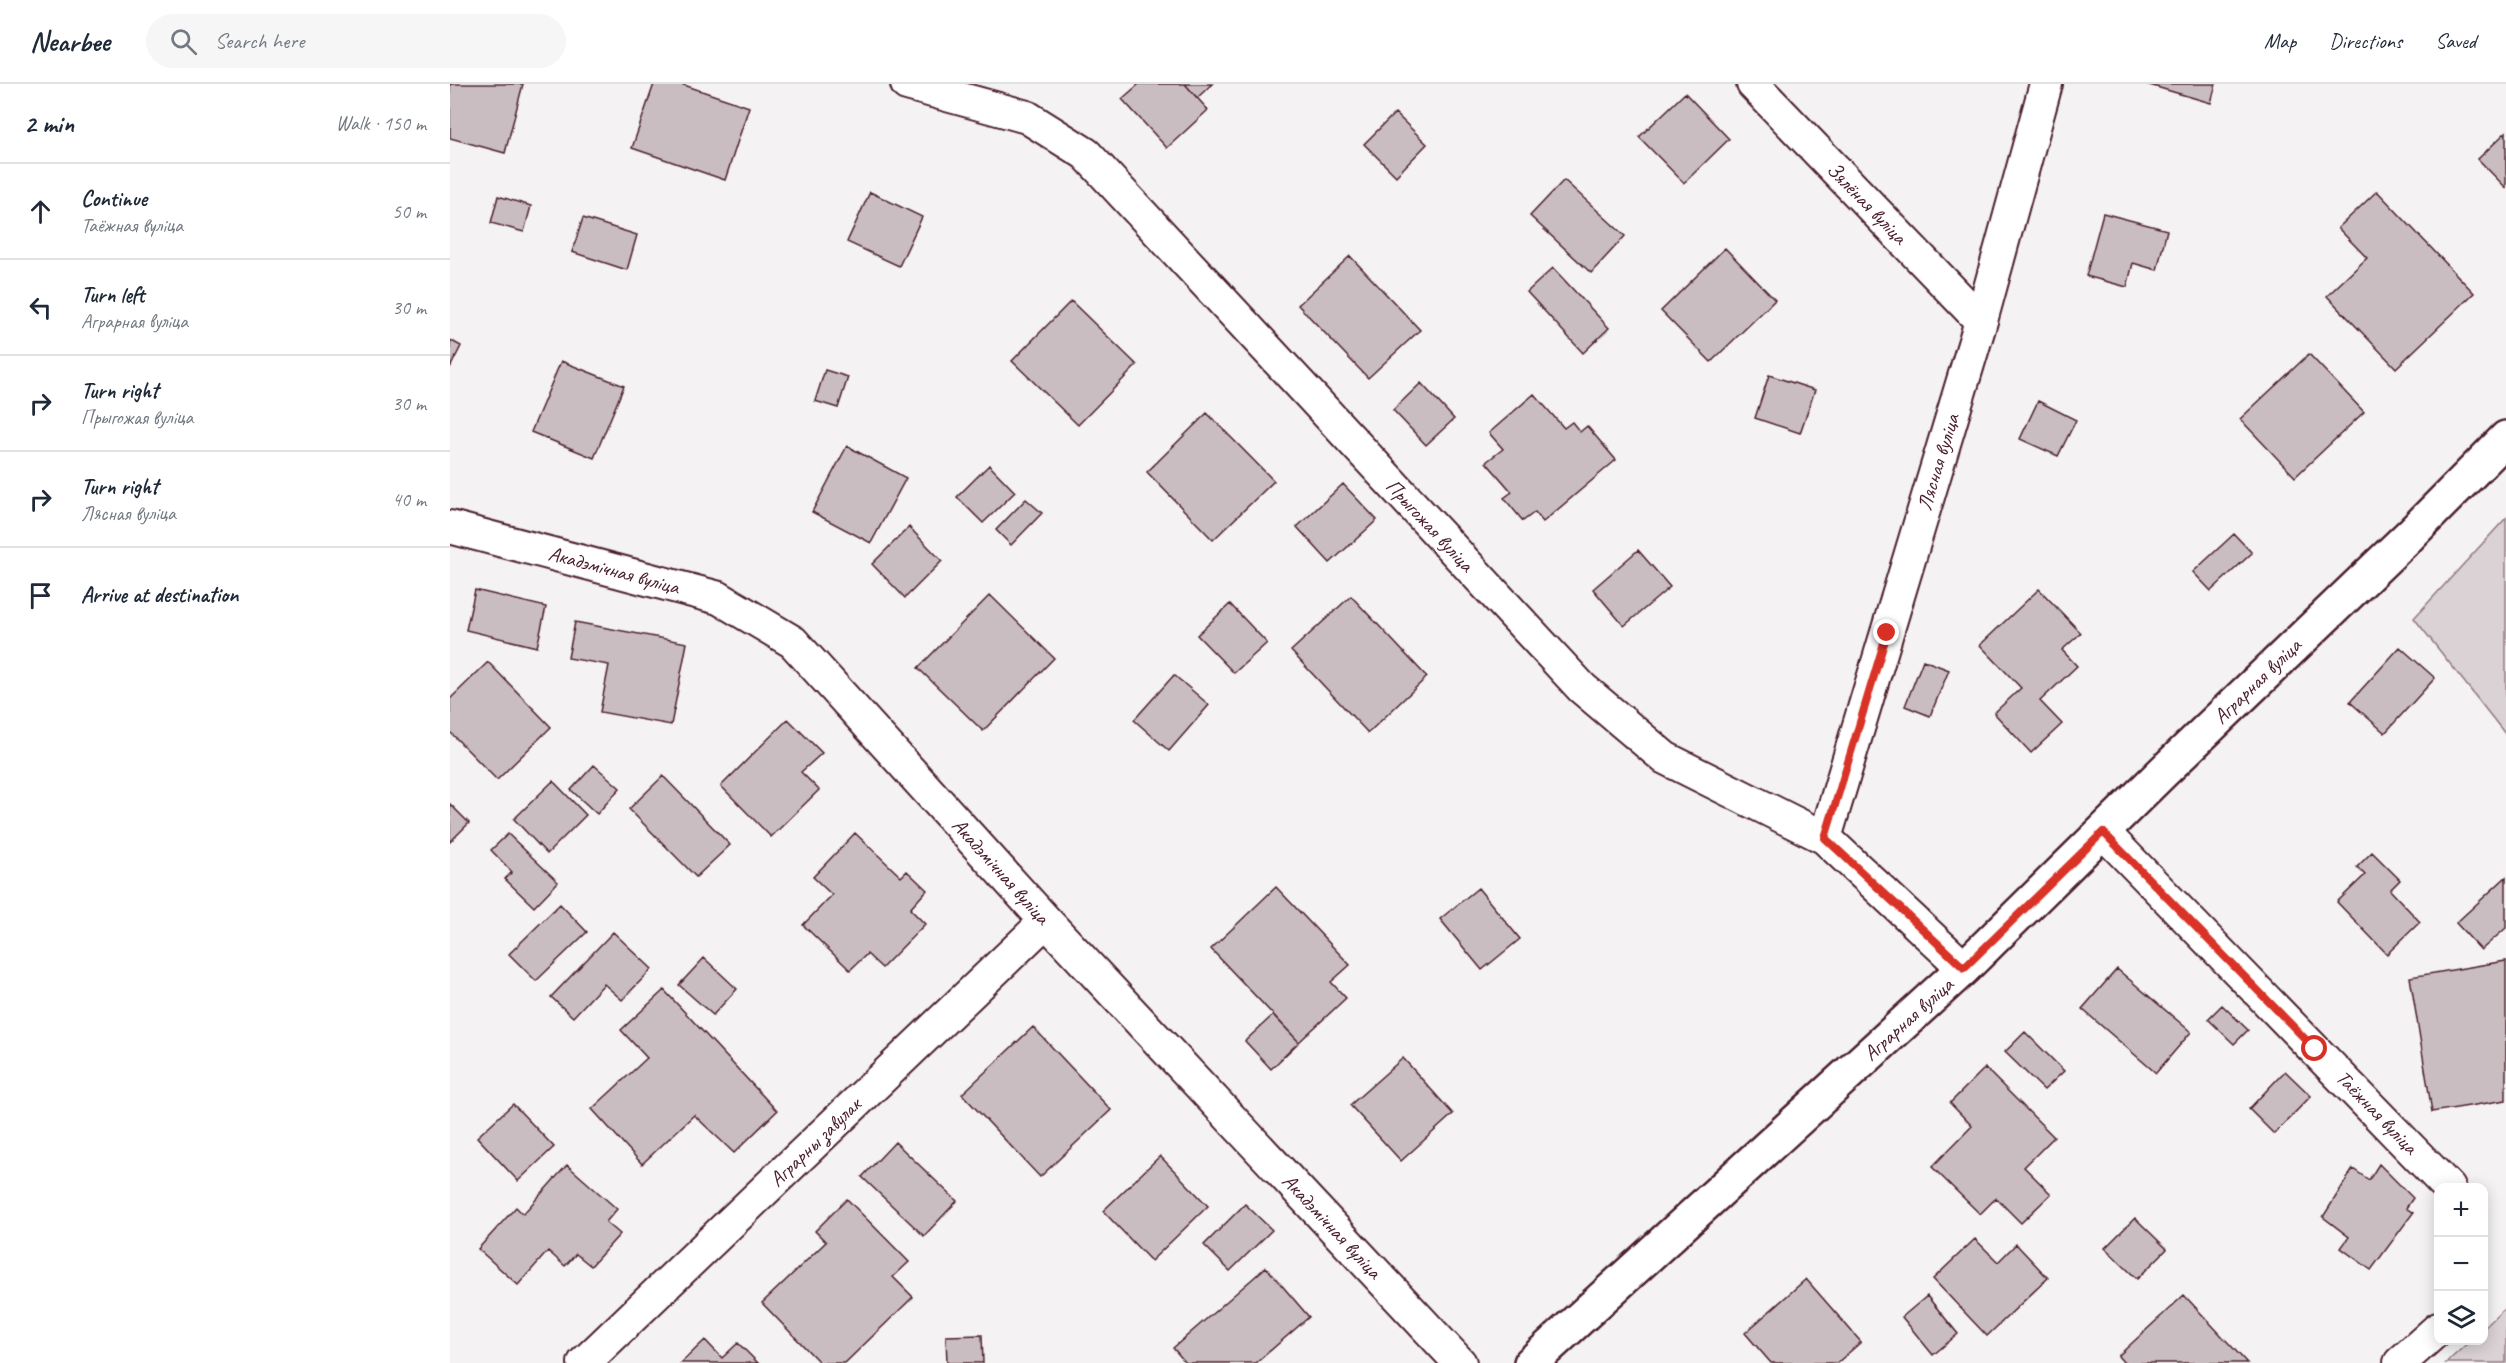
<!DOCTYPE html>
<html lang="en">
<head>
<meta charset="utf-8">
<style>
  :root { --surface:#fff; --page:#f6f6f7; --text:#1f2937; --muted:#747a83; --line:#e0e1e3 }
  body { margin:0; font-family:Caveat,sans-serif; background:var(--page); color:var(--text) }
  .controls { position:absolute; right:18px; bottom:18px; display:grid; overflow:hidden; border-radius:12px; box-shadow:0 3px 15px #0003 }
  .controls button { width:54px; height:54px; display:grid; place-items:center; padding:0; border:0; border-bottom:2px solid var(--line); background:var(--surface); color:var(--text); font:30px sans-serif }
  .stop { position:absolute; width:18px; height:18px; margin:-14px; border:4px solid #d93025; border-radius:50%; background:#fff }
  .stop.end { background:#d93025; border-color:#fff; box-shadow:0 2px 6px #0008 }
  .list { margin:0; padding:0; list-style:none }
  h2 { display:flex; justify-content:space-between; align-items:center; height:78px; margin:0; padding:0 24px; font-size:26px }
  h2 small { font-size:20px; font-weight:400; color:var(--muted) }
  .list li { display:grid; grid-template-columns:39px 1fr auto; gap:18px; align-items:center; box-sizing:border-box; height:96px; padding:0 24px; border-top:2px solid var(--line) }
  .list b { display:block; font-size:22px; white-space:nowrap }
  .list p { margin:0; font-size:20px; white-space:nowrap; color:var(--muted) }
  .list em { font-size:20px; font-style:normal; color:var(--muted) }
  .icon { flex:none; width:33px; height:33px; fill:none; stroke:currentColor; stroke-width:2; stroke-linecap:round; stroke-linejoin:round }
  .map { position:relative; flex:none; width:2056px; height:1279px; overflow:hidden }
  header { display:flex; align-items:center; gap:36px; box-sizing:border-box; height:84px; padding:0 30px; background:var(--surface); border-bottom:2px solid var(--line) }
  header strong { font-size:28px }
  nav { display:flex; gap:33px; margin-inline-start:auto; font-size:21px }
  .search { width:420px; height:54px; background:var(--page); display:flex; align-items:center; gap:15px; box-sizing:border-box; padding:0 21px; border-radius:33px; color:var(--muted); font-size:22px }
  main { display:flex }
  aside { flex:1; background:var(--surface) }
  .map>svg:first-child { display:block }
  .green { fill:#dbd2d5; stroke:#927880; stroke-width:1.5 }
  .building { fill:#cabdc1; stroke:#4a1f2b; stroke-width:1.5 }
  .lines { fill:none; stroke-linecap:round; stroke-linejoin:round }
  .street-casing { stroke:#4a1f2b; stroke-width:36 }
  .secondary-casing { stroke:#4a1f2b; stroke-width:38 }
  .street { stroke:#fff; stroke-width:32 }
  .secondary { stroke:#fff; stroke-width:33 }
  .route { stroke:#d93025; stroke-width:8 }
  .labels { text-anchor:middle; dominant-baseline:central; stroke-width:4.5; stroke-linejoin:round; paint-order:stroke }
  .street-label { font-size:21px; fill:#4a1f2b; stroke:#fff }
</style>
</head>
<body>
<header>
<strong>Nearbee</strong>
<div class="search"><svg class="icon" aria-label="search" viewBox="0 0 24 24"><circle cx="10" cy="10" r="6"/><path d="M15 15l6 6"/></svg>Search here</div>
<nav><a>Map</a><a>Directions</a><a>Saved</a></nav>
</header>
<main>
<aside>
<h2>2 min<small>Walk · 150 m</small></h2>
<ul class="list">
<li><svg class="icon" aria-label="ahead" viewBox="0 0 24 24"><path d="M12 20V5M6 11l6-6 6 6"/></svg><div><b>Continue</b><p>Таёжная вуліца</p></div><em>50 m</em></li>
<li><svg class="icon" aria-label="left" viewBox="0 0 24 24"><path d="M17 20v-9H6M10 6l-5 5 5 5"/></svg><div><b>Turn left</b><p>Аграрная вуліца</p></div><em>30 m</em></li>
<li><svg class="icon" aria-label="right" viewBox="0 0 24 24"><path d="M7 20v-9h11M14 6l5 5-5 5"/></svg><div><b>Turn right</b><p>Прыгожая вуліца</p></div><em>30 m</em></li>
<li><svg class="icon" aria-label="right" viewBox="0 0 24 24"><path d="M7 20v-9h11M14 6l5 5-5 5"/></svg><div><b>Turn right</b><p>Лясная вуліца</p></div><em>40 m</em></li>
<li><svg class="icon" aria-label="arrive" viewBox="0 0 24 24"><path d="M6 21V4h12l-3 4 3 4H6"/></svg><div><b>Arrive at destination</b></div></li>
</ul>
</aside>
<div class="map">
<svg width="2056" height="1279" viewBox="0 0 2056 1279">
  <rect width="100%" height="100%" fill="#f4f2f2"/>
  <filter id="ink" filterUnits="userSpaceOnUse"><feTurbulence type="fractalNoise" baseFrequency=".0167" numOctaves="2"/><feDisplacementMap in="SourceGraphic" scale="12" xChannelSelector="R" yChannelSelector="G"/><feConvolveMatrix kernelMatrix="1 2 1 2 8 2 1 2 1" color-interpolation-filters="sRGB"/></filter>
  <g filter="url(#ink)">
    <path class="green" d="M2056 434V651L1964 534Z
      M2056 1223V1279H1996L2020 1257 2034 1256V1244Z"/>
    <path class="building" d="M0 0H73L55 69 0 54Z
      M204 0H231L299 23 275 96 182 64Z
      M689 0H735L758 26 717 64 672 15Z
      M735 0H762L747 14Z
      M1696 0H1766L1761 19Z
      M1235 9 1279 55 1234 99 1189 53Z
      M945 29 977 60 946 92 914 60Z
      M2056 48V104L2028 75Z
      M1114 96 1175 152 1141 189 1080 132Z
      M1927 107 2024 209 1946 284 1877 212 1917 174 1888 144Z
      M420 108 472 133 449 182 397 158Z
      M48 112 81 122 74 148 41 139Z
      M1653 129 1717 146 1707 186 1683 179 1677 203 1636 192Z
      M133 134 187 151 177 186 122 168Z
      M1275 164 1325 216 1261 278 1211 227Z
      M900 172 970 246 918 294 848 221Z
      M1103 184 1159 244 1133 269 1077 208Z
      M621 217 687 281 628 341 562 277Z
      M0 256 11 262 0 284Z
      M1859 270 1914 328 1845 393 1790 335Z
      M111 277 174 302 144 374 81 348Z
      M375 286 398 293 388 324 365 317Z
      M1319 291 1365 306 1350 349 1305 334Z
      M971 299 1004 335 976 361 943 326Z
      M1084 310 1114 344 1122 338 1130 348 1137 342 1166 376 1093 438 1085 428 1073 437 1054 414 1062 408 1036 378 1053 365 1039 349Z
      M1588 317 1626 336 1608 372 1570 355Z
      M757 329 824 397 763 456 697 388Z
      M397 362 456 394 421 459 362 428Z
      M539 381 565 408 533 439 507 413Z
      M893 400 927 436 880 479 847 443Z
      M576 415 592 429 561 461 546 446Z
      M459 443 492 477 455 514 422 480Z
      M1784 450 1802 469 1761 507 1743 488Z
      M1188 466 1220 503 1174 542 1143 505Z
      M1589 505 1631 549 1612 566 1627 582 1590 617 1612 640 1581 669 1544 629 1571 604 1530 561Z
      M25 506 96 523 87 563 16 546Z
      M540 511 604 574 533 647 468 584Z
      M901 512 977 593 918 649 841 567Z
      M780 520 817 559 784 589 747 551Z
      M125 538 237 559 221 641 150 628 159 581 118 574Z
      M1950 563 1985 594 1935 649 1900 618Z
      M1473 576 1499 586 1480 632 1455 622Z
      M38 578 101 643 47 696 0 648V615Z
      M724 591 759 621 719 667 684 636Z
      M338 635 372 669 351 688 369 706 321 753 271 702Z
      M144 681 170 704 147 730 121 706Z
      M213 692 280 761 246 793 179 725Z
      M103 697 136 731 97 770 64 735Z
      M0 720 19 739 0 758Z
      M405 749 451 793 457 787 477 806 460 825 475 840 432 884 417 870 400 886 353 841 382 811 363 793Z
      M58 750 108 798 84 823 55 795 62 788 41 766Z
      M1922 768 1950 796 1940 806 1970 838 1937 870 1887 818 1915 791 1907 783Z
      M2056 793V844L2031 866 2006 839Z
      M826 803 900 881 881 898 896 914 849 958 761 865Z
      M1028 804 1070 855 1032 886 990 835Z
      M110 820 137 848 86 897 59 870Z
      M163 848 202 885 172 916 154 900 123 933 101 913Z
      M254 874 287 905 263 931 229 901Z
      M2056 877V1016L1982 1028 1960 893Z
      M1667 885 1741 948 1706 989 1632 925Z
      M214 906 327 1027 284 1069 244 1031 192 1080 142 1025 197 974 171 946Z
      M1772 921 1798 946 1784 960 1758 935Z
      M823 931 849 958 821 985 795 957Z
      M583 943 661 1026 590 1093 512 1010Z
      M1575 948 1614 987 1594 1006 1555 968Z
      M953 974 1003 1030 951 1077 900 1021Z
      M1535 984 1604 1053 1574 1083 1601 1110 1571 1139 1546 1114 1530 1130 1482 1083 1522 1042 1500 1019Z
      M1835 987 1861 1012 1824 1050 1799 1025Z
      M63 1020 104 1063 68 1097 27 1053Z
      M445 1058 507 1117 474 1152 412 1093Z
      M710 1072 758 1122 701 1177 653 1127Z
      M1929 1080 1963 1114 1956 1124 1963 1129 1921 1186 1891 1164 1899 1153 1873 1133 1903 1085 1919 1096Z
      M117 1081 167 1125 156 1138 170 1150 141 1182 126 1170 115 1182 98 1167 68 1201 28 1165 66 1123 73 1130Z
      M397 1115 459 1178 443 1193 463 1213 395 1279H370L312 1219 376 1158 365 1147Z
      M795 1120 822 1146 780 1187 754 1161Z
      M1685 1134 1717 1165 1687 1195 1655 1164Z
      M1525 1155 1548 1178 1566 1160 1598 1194 1537 1252 1483 1195Z
      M816 1183 859 1233 806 1279H736L723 1264Z
      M1356 1195 1411 1258 1387 1279H1321L1295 1249Z
      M1734 1211 1797 1279H1674L1668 1272Z
      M1477 1212 1508 1250 1483 1271 1452 1233Z
      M532 1251 533 1279H497L496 1252Z
      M255 1256 272 1274 288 1259 308 1279H231Z"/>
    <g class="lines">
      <defs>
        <path id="street" d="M457 0 577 33 636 70 1132 604 1215 674 1375 754 1514 884
          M1303 0 1531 237
          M0 443 269 514 343 558 596 837 1010 1279
          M1653 748 1999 1104
          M1375 754 1531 237 1596 0
          M134 1279 596 837
          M1950 1279 1988 1245"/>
        <path id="secondary" d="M1081 1279 1514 884 1713 688 1960 451 2056 354"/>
      </defs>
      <use href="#street" class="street-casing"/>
      <use href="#secondary" class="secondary-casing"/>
      <use href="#street" class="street"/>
      <use href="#secondary" class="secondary"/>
    </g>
  </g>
  <g class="lines" filter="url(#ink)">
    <path class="route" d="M1437 549 1375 754 1514 884 1653 748 1865 965"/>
  </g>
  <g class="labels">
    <g class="street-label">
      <text transform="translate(1417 119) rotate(46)">Зялёная вуліца</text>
      <text transform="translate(1488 378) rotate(-73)">Лясная вуліца</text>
      <text transform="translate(980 441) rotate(47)">Прыгожая вуліца</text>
      <text transform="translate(164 486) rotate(15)">Акадэмічная вуліца</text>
      <text transform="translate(1807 597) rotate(-44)">Аграрная вуліца</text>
      <text transform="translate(551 787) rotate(48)">Акадэмічная вуліца</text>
      <text transform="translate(1458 935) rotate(-42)">Аграрная вуліца</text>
      <text transform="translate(1927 1028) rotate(46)">Таёжная вуліца</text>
      <text transform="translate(365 1058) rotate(-44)">Аграрны завулак</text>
      <text transform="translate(882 1142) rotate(47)">Акадэмічная вуліца</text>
    </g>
  </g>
</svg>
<div class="controls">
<button>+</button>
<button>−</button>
<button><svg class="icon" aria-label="layers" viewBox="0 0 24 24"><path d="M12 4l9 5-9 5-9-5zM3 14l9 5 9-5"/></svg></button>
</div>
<div class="stop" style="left:1865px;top:965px"></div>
<div class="stop end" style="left:1437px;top:549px"></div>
</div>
</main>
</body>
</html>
